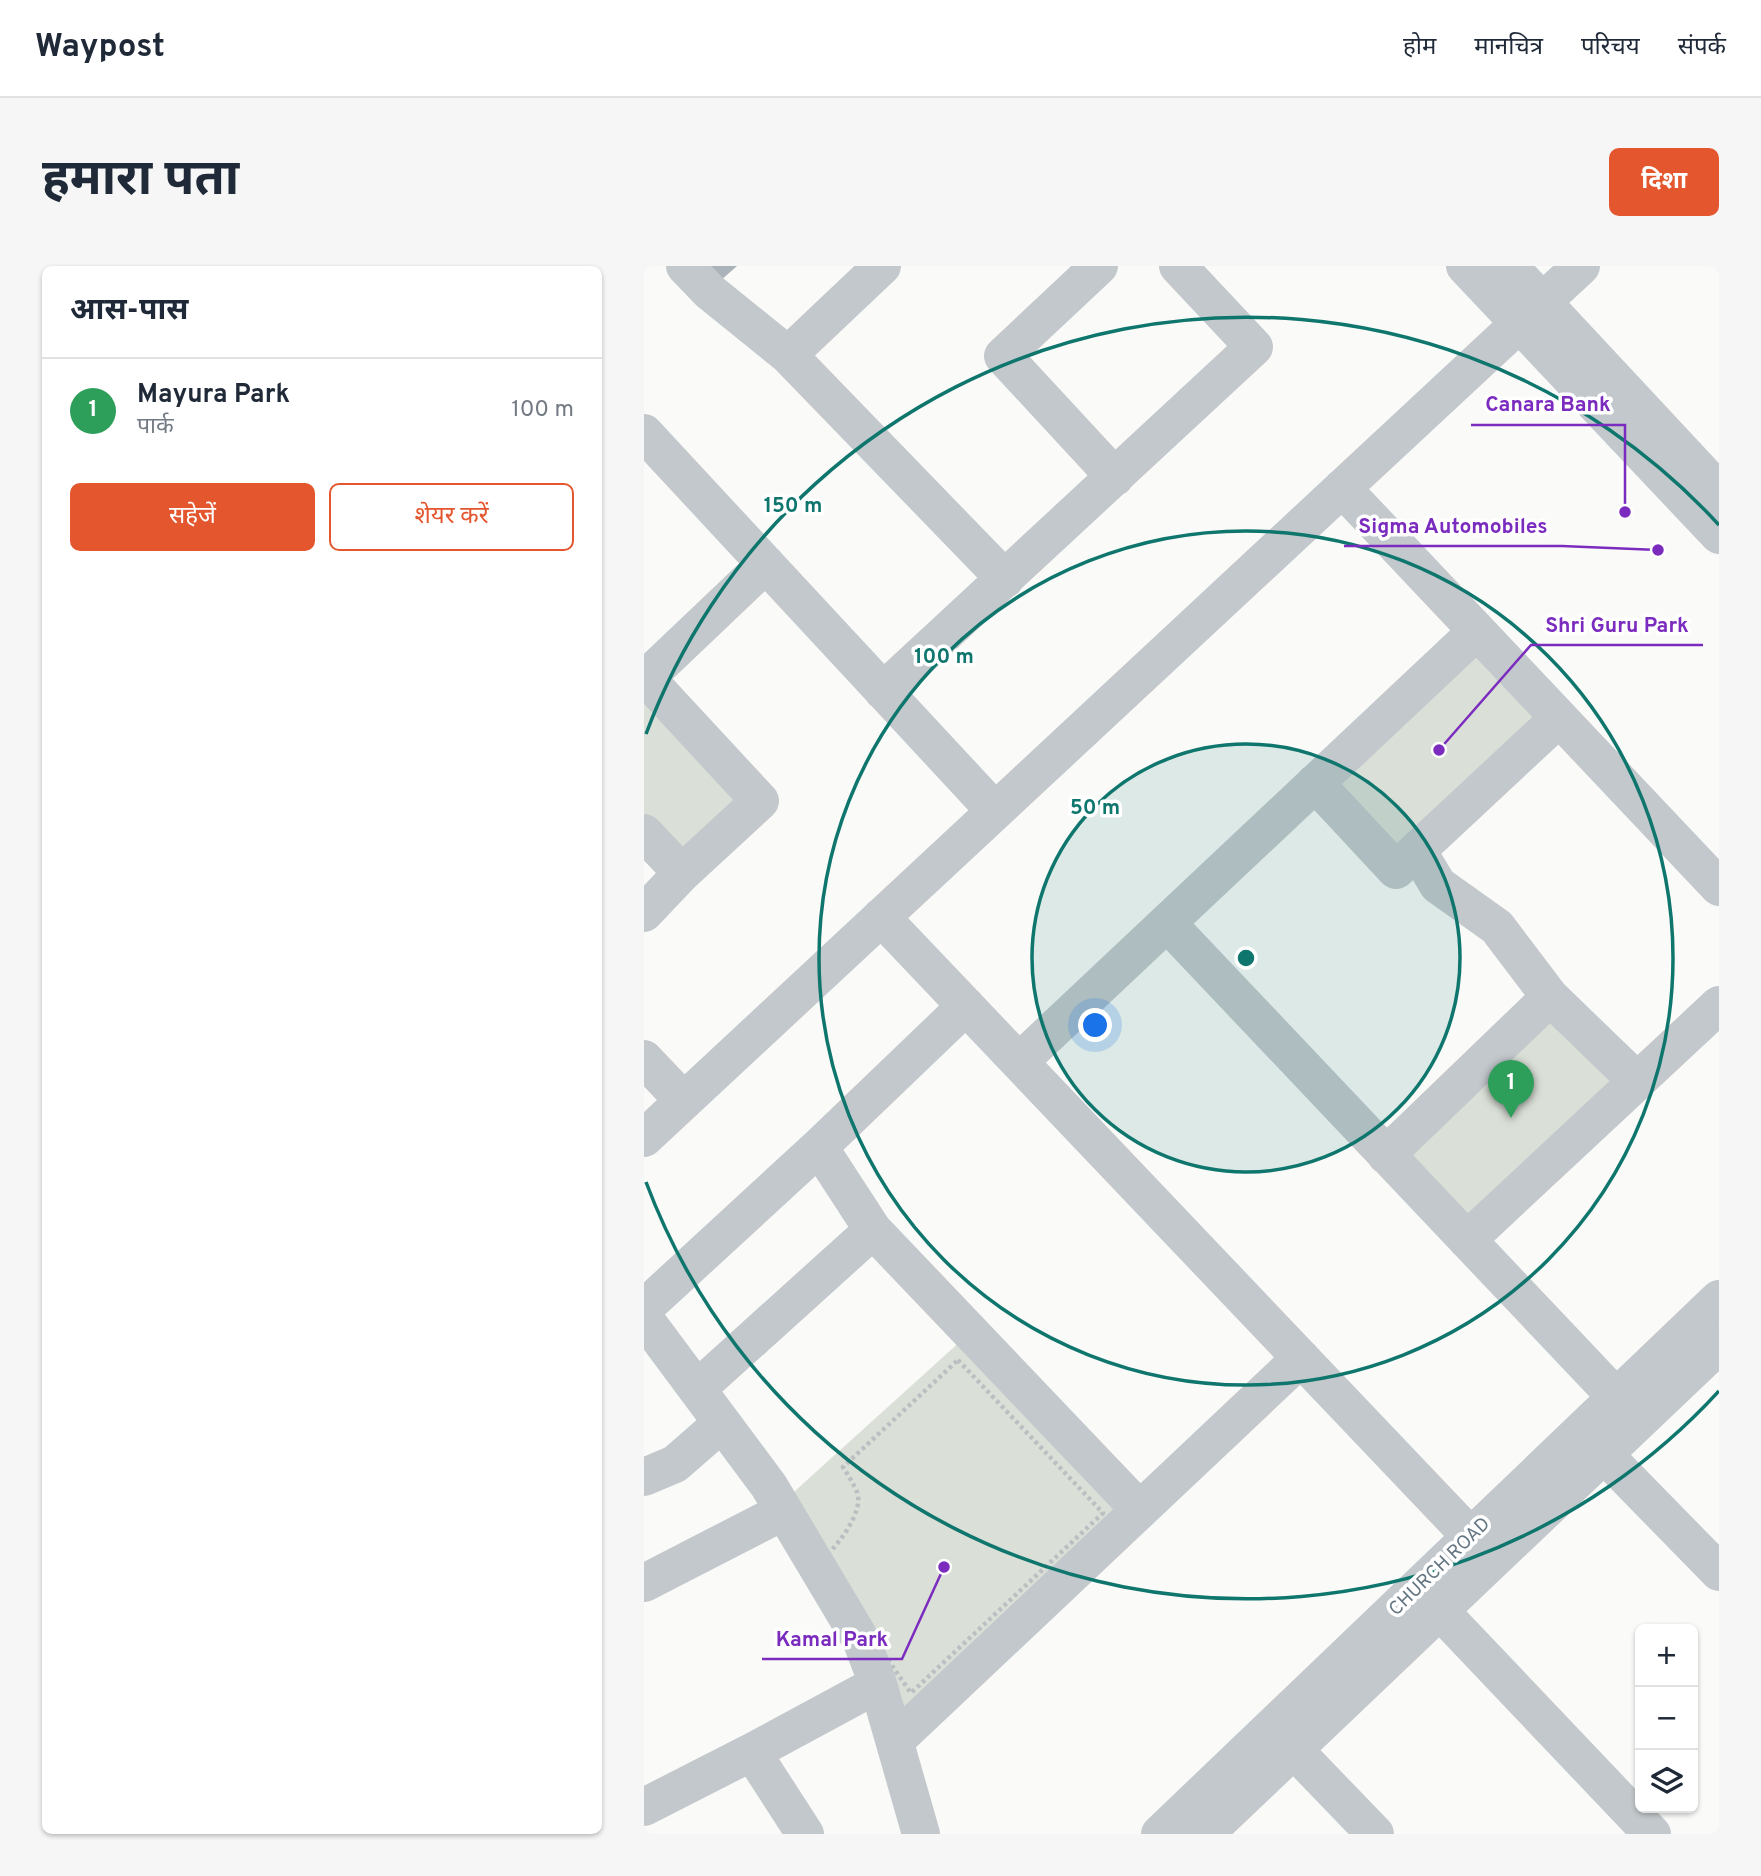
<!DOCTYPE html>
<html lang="hi">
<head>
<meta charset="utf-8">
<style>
  :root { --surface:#fff; --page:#f6f6f7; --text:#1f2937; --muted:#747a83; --line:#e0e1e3; --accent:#e4572e }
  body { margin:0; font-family:Overpass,"Noto Sans Devanagari",sans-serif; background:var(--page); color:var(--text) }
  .controls { position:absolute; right:21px; bottom:21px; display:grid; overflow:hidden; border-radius:10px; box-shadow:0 2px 5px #0004 }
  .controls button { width:63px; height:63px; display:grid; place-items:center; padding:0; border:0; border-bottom:2px solid var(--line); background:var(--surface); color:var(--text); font:35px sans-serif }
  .you { position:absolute; left:452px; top:760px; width:24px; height:24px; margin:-18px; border:5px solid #fff; border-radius:50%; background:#1a73e8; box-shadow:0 0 0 10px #1a73e833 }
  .badge { display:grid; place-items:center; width:46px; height:46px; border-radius:50%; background:var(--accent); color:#fff; font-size:23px; font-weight:700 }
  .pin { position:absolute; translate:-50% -58px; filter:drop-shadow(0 2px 4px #0008) }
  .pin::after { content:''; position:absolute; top:37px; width:24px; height:21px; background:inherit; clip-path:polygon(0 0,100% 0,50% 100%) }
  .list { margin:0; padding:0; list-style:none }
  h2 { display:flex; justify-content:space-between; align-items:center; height:91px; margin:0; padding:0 28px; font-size:30px }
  h2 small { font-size:23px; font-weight:400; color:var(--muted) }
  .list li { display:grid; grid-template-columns:46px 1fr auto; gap:21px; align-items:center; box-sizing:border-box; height:105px; padding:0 28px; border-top:2px solid var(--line) }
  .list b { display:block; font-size:26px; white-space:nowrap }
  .list p { margin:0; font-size:23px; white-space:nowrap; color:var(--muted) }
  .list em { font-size:23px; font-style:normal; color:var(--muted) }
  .actions { display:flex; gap:14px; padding:21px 28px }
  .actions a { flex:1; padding:16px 0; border:2px solid var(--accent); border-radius:10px; text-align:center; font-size:24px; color:var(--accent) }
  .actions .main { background:var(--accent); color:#fff }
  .icon { flex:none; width:38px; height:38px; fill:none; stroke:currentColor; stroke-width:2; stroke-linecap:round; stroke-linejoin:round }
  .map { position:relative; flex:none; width:1075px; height:1568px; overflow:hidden; border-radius:10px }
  header { display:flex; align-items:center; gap:42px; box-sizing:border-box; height:98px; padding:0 35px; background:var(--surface); border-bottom:2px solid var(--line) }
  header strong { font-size:33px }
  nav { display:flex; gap:38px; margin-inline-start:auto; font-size:24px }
  .intro { display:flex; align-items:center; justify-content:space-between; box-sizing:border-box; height:168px; padding:0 42px }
  h1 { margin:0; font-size:49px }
  .button { padding:18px 32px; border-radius:10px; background:var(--accent); color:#fff; font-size:24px; font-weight:700 }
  main { display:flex; gap:42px; padding:0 42px }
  aside { flex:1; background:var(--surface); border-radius:10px; box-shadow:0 2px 5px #0004 }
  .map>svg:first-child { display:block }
  .green { fill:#dadfd7 }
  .building { fill:#aab3b9 }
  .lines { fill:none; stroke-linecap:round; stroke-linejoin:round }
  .path { stroke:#bbbfc2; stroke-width:4.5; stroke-dasharray:3.5 3.5; stroke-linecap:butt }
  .minor { stroke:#c3c8cc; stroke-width:38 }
  .ring { fill:none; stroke:#0f766e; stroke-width:3.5 }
  .labels { text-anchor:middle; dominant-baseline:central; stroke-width:7; stroke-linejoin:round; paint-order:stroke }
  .street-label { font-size:19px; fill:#657683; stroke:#fff }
  .centre { fill:#0f766e; stroke:#fff; stroke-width:3.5 }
  .ring-label { font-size:21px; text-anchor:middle; font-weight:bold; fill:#0f766e; stroke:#fff; stroke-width:7; stroke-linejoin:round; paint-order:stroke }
  .leader { fill:none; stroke:#7b2cbf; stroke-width:2.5 }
  .callout-dot { fill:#7b2cbf; stroke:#fff; stroke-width:2.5 }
  .callout-label { font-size:21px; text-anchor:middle; font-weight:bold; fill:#7b2cbf; stroke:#fff; stroke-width:7; stroke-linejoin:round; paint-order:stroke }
</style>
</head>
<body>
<header>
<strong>Waypost</strong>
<nav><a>होम</a><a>मानचित्र</a><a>परिचय</a><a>संपर्क</a></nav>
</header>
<div class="intro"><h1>हमारा पता</h1><a class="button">दिशा</a></div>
<main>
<aside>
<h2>आस-पास<small></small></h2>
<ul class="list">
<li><span class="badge" style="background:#2e9e5b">1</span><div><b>Mayura Park</b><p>पार्क</p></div><em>100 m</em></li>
</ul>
<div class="actions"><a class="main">सहेजें</a><a>शेयर करें</a></div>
</aside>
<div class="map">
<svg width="1075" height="1568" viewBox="0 0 1075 1568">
  <rect width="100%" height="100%" fill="#fafaf8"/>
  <path class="green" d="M838 386 897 449 753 583 693 519Z
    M0 431 101 535 37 595 0 555Z
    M906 753 968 817 827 952 765 887Z
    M319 1073 478 1246 260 1454 141 1234Z"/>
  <path class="building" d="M62 0H93L76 15Z"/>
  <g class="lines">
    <path class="path" d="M314 1094 459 1247 267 1427 223 1364 183 1289C196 1276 220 1245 213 1226 209 1217 204 1209 199 1201Z"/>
    <path class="minor" d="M41 0 66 26 144 89 361 313
      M455 0 359 90 471 211
      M821 0 1075 269
      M865 0 1075 225
      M144 89 238 0
      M0 167 351 545
      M698 222 1075 621
      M0 414 122 298
      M239 425 610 81 534 0
      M671 517 752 604 915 452
      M0 567 38 607
      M773 584 794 619 853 661 906 731
      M0 647 38 607 116 535 2 412
      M237 651 849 1294
      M523 657 991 1151
      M0 793 40 835
      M375 796 833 365
      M0 872 937 0
      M175 881 229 964
      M742 889 906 731 993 815
      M823 974 1075 739
      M0 1042 175 881 322 740
      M0 1052 125 1220 218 1376 234 1418 277 1568
      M53 1123 229 964 496 1244
      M942 1170 1075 1306
      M0 1211 31 1198 78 1157
      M0 1317 140 1245
      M778 1326 1008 1568
      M251 1475 657 1092
      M650 1484 731 1568
      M0 1541 108 1486
      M161 1568 108 1486 234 1418
      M516 1568 1075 1033
      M561 1568 1075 1079"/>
  </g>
  <circle cx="602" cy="692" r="214" fill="#0f766e" fill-opacity=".12"/>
  <g class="ring">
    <circle cx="602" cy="692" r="214"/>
    <circle cx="602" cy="692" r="427"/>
    <path d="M1075 1125A641 641 0 0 1 2 916M2 468A641 641 0 0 1 1075 259"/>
  </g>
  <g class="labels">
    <g class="street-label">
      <text transform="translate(796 1301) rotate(-44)">CHURCH ROAD</text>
    </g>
  </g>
  <circle cx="602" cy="692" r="10" class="centre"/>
  <g class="ring-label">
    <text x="149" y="246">150 m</text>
    <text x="300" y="397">100 m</text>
    <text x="451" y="548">50 m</text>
  </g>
  <path class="leader" d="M981 246L981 159H827M1014 284L918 280H700M795 484L887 379H1059M300 1301L258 1393H118"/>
  <g class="callout-dot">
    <circle cx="981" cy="246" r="7"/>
    <circle cx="1014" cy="284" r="7"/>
    <circle cx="795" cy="484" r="7"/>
    <circle cx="300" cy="1301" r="7"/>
  </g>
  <g class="callout-label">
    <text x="904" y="145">Canara Bank</text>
    <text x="809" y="267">Sigma Automobiles</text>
    <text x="973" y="366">Shri Guru Park</text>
    <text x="188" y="1380">Kamal Park</text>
  </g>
</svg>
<div class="controls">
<button>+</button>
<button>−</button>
<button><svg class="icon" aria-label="layers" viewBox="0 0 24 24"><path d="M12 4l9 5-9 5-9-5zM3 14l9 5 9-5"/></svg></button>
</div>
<div class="you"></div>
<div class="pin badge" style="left:867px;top:852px;background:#2e9e5b">1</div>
</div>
</main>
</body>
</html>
